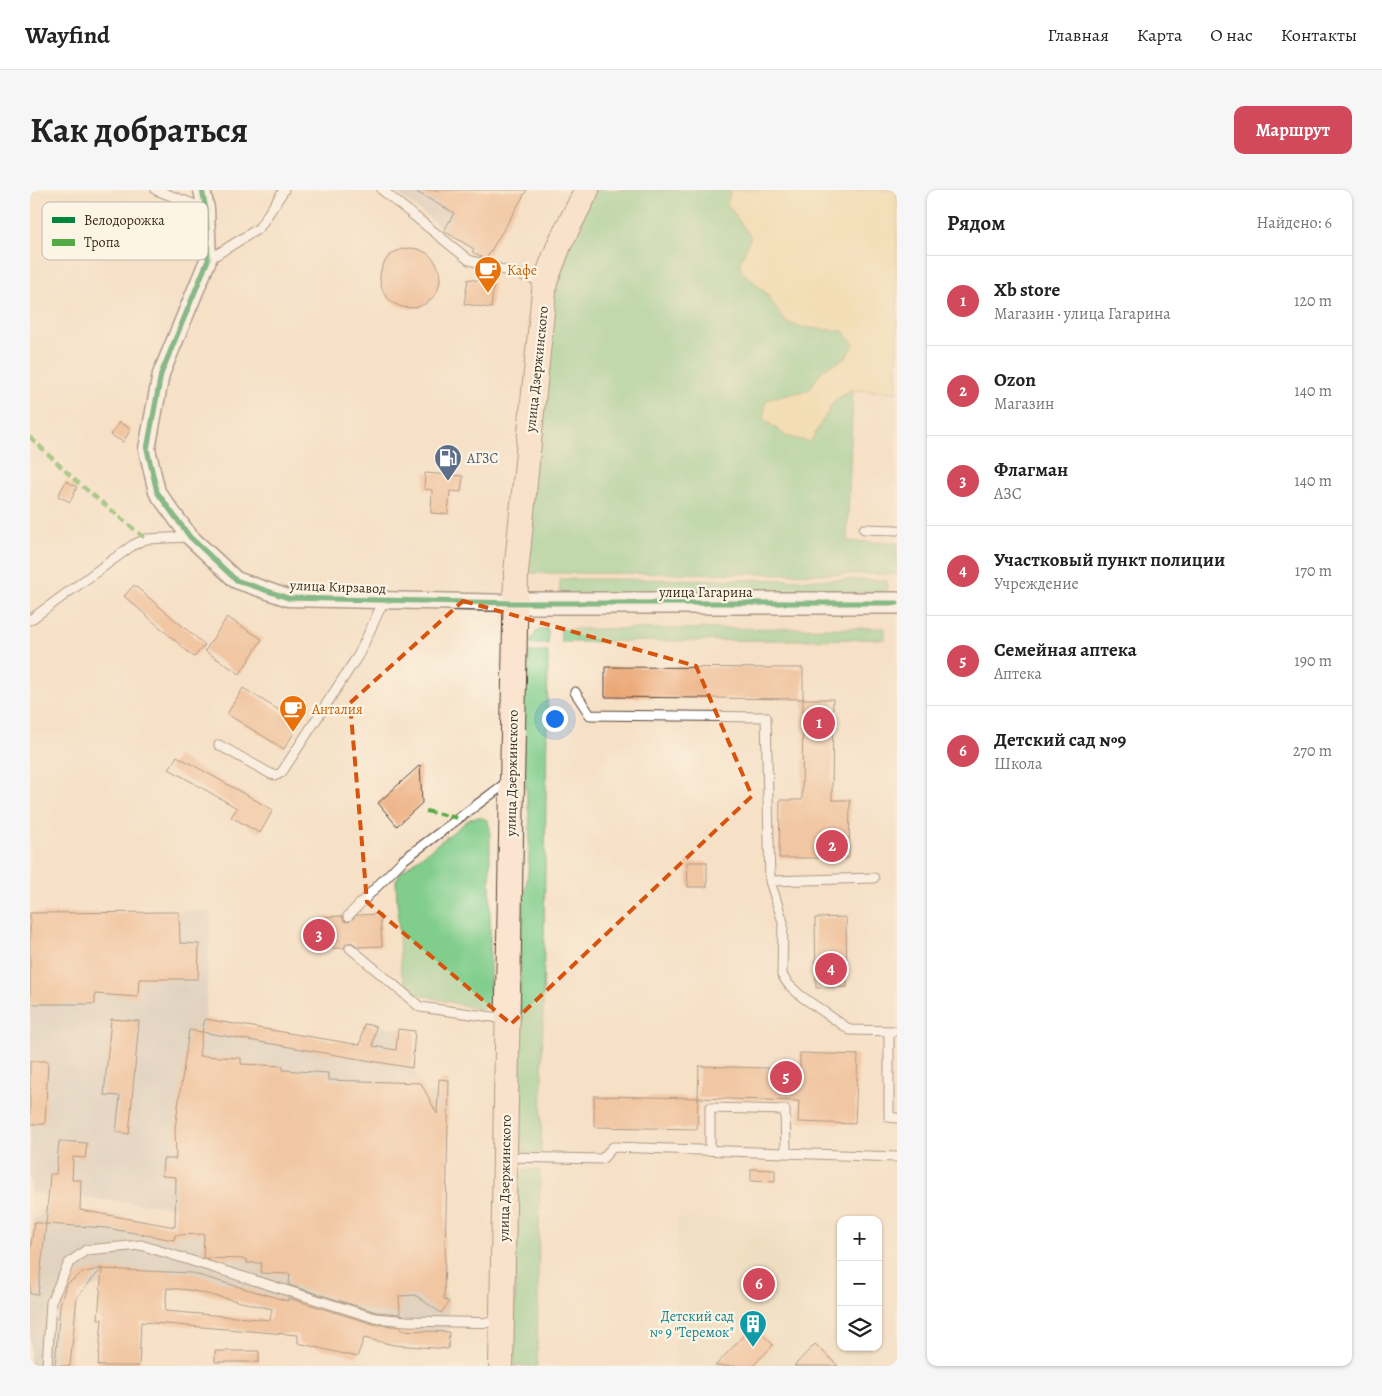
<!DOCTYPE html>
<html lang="ru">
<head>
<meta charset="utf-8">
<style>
  :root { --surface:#fff; --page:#f6f6f6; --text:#222; --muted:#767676; --line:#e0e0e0; --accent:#d1495b }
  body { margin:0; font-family:Alegreya,serif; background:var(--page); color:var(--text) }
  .controls { position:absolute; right:15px; bottom:15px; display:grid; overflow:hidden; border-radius:10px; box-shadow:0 1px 4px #0004 }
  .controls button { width:45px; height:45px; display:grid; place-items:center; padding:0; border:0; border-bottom:1px solid var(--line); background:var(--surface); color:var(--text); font:25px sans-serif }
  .you { position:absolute; left:524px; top:528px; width:18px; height:18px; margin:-12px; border:4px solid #fff; border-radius:50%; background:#1a73e8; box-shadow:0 0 0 8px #1a73e833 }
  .badge { display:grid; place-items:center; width:32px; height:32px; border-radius:50%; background:var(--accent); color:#fff; font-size:16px; font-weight:700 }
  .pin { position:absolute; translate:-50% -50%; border:2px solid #fff; box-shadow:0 1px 5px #0006 }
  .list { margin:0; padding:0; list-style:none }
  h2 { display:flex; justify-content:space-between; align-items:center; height:65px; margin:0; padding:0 20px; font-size:21px }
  h2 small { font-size:16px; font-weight:400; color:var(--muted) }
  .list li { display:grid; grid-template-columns:32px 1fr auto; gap:15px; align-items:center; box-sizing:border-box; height:90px; padding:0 20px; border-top:1px solid var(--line) }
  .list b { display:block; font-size:19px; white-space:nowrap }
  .list p { margin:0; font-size:16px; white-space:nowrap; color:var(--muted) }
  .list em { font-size:16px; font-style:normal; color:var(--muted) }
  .icon { flex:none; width:28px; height:28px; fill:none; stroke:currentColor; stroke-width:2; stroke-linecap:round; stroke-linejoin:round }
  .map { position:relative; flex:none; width:867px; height:1176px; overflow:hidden; border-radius:10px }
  header { display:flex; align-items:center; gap:30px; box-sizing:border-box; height:70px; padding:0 25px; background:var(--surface); border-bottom:1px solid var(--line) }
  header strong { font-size:24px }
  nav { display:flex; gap:28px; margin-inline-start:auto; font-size:18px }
  .intro { display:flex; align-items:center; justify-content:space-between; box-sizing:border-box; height:120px; padding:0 30px }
  h1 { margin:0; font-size:35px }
  .button { padding:12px 22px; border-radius:10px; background:var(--accent); color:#fff; font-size:18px; font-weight:700 }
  main { display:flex; gap:30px; padding:0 30px }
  aside { flex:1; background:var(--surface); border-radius:10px; box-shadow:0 1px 4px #0004 }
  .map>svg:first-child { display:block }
  .built { fill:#e7daba }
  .industrial { fill:#c8c4b8 }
  .green { fill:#80cd8c; stroke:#5e7c55 }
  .sand { fill:#eeda9e; stroke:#94825e }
  .building { fill:#eba675; fill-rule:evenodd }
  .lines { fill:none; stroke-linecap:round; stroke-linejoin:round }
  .service-casing { stroke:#574537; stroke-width:11 }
  .minor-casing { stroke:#574537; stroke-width:19 }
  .tertiary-casing { stroke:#574537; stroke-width:24 }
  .secondary-casing { stroke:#574537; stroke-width:26 }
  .service { stroke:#fff; stroke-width:9 }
  .minor { stroke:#fff; stroke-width:16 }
  .tertiary { stroke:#fff; stroke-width:21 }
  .secondary { stroke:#fce5d0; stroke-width:24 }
  .quiet { stroke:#55ab43; stroke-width:4; stroke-dasharray:8 4; stroke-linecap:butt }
  .cycleway-casing { stroke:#fcf5e5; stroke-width:8 }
  .cycleway { stroke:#00873e; stroke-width:5 }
  .marked { fill:none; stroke:#d7540e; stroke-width:4; stroke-dasharray:10 6; stroke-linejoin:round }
  .labels { text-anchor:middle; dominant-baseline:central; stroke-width:4.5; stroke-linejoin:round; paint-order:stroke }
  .food-label { font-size:14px; fill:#c56008; stroke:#fcf5e5; text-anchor:start }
  .street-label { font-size:14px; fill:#3b2a1e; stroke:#fcf5e5 }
  .service-label { font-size:14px; fill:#4e5e75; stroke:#fcf5e5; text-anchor:start }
  .culture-label { font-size:14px; fill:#0d838f; stroke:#fcf5e5; text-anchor:end }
  .key { fill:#fcf5e5; stroke:#c2b8a9; stroke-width:1 }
  .key-label { font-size:14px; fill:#3b2a1e }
</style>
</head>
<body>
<header>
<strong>Wayfind</strong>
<nav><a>Главная</a><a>Карта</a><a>О нас</a><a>Контакты</a></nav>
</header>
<div class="intro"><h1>Как добраться</h1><a class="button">Маршрут</a></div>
<main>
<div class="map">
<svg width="867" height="1176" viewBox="0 0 867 1176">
  <rect width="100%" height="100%" fill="#fcf5e5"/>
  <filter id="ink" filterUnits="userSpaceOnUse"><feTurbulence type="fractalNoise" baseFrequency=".02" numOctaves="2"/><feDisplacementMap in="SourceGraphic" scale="10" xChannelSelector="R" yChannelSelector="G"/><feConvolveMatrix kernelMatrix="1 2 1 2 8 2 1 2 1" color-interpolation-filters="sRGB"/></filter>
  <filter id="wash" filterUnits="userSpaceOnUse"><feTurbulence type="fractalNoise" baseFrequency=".0096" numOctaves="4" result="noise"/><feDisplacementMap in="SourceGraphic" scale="20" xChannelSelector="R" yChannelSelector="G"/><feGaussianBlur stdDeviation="1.12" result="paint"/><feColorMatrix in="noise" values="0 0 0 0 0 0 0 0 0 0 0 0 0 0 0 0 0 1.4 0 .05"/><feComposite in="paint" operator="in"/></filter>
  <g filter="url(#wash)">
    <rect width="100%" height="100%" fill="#f6e0c6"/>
    <path class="built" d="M647 1028 811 1031V1157H839V1176H645Z"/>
    <path class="industrial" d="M368 0H497L470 46 456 38 442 62 371 6Z
      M181 721 175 829 330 855 334 834 385 841 382 877 395 902 419 904 414 1099 419 1112 418 1159 364 1155 304 1141 217 1113 159 1100 73 1094 53 1100 47 1107 40 1176H0V1064L4 1031 18 1015 86 1025 145 1037 146 1017 0 1003V723Z"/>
    <path class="green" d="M557 0H701L697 14 721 47 710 72 712 81 736 103 755 131 770 137 813 141 824 154 816 167 793 179 779 200 737 210 780 252 804 211 823 201 817 351 867 353V384L486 383 515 92Z
      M530 389 857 390V402L530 404Z
      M855 438V449L531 452V439Z
      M512 439H518V454H499L506 442Z
      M496 462H518L511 963 493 962 487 951 491 731 498 682 500 635 493 571Z
      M449 627 457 630 460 638V811L456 817 451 820 384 803 376 794 371 782 366 690 371 682 440 629Z
      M493 980H510L507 1176H484L487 991Z"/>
    <path class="sand" d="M701 0H867V202L820 200 804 211 780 252 756 246 734 229 736 210 779 200 793 179 816 168 824 154 813 141 770 137 755 131 736 103 712 81 710 72 721 47 697 14Z"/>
    <g id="blocks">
      <path class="building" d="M383 0H497L456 69 442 62 444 59 414 41 424 23Z
        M350 88a30 30 0 1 1 60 0a30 30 0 1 1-60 0Z
        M438 89 464 93 461 118 434 114Z
        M89 232 101 239 93 252 81 245Z
        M395 283 433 286 431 302 420 301 418 324 401 323 402 300 394 299Z
        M36 291 47 297 40 312 28 306Z
        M104 395 175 455 164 467 94 406Z
        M197 427 232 449 210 484 175 461Z
        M575 477 773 478V509L575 507Z
        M213 498 270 533 254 559 197 524Z
        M773 509H803L802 610H820L819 668H749L750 610H772Z
        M147 566 243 620 230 643 201 627 207 618 139 579Z
        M390 575 392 613 367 636 348 613Z
        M657 672H677V697H658Z
        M149 722 150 753 169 754 168 789H109L108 807 65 804V814H0V723Z
        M350 724 352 756 329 757 321 752 316 754 314 758 279 759V743H293V727L312 726 314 731 319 732 327 725Z
        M816 727 817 797 786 798 785 728Z
        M81 829 109 831 99 944 86 942 90 906 74 905Z
        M175 829 330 855 334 834 346 836 343 856 366 860 368 839 385 841 382 878 172 842Z
        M159 840 172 842 169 866 211 868V874L253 876V880L298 883V890L391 893 407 924 409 889 419 890 414 1109 419 1112 411 1123 385 1105 369 1106 370 1124 346 1122 259 1095 260 1084 231 1083 232 1073H217V1069L173 1068 174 1044 145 1045 144 1050 76 1038 16 1034 20 984H26L29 951 57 953 55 968 43 967 42 990H51L50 1020 145 1037 146 987 132 986 133 969H146L145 938Z
        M770 863 828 865 825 934 768 932 769 911 668 908 669 876 770 879Z
        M0 871H18L15 934H0Z
        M564 906 668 908 667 939 564 937Z
        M721 979 745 980V992L721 991Z
        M4 1032 16 1034 8 1104H0V1064Z
        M72 1078 47 1107 40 1176H25L30 1115 36 1095 52 1083Z
        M72 1079 161 1083 258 1111V1108L343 1134 371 1137V1140L419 1142 418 1159 364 1155 334 1148 327 1167 268 1153V1145L111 1132 109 1176H68L72 1129H68ZM137 1098 159 1100 242 1119 240 1130 135 1121Z
        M726 1138 743 1155 723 1176H685L718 1141 721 1144Z
        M785 1154 808 1176H764Z
        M185 1161H229V1172H185Z"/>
    </g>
  </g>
  <g filter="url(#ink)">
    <use href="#blocks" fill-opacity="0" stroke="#574537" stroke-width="1"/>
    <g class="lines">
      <defs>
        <path id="service" d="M126 0 176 19
          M352 0 439 70 515 92
          M178 70 229 38 254 0
          M834 339 867 340
          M0 430 103 355 116 349 160 347
          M545 502 560 525 736 527 740 691 844 688
          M189 555 241 584 247 585 252 582 329 464 354 410
          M740 691 753 732 752 785 759 795 771 806 820 840 867 841
          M318 726 373 670 480 590
          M320 758 390 817 477 829
          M859 841V927L867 928
          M680 960V918L755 920 756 963
          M476 967 572 969 583 957 867 967
          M17 1176 21 1112 39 1073 56 1060 111 1055 345 1128 377 1131 472 1133"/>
        <path id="minor" d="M172 0 176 19 178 70 131 184 117 259 127 302 160 347 206 390 258 408 485 413"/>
        <path id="tertiary" d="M485 413H867"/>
        <path id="secondary" d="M471 1176 486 383 515 92 530 53 557 0"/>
      </defs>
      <use href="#service" class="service-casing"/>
      <use href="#minor" class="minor-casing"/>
      <use href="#tertiary" class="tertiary-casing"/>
      <use href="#secondary" class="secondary-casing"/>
      <use href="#service" class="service"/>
      <use href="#minor" class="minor"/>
      <use href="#tertiary" class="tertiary"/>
      <use href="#secondary" class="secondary"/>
      <path class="quiet" d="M0 5 3 0
        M0 247 45 290 116 349
        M396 621 428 628"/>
      <defs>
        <path id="cycleway" d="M172 0 176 19 178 70 131 184 117 259 127 302 160 347 206 390 258 408 485 413H867"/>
      </defs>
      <use href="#cycleway" class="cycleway-casing"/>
      <use href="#cycleway" class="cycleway"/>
    </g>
  </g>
  <path d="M0 0H867V1176H0ZM433 411 666 476 722 606 481 834 337 712 320 513Z" fill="#f6e0c6" fill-opacity=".55" fill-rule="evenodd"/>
  <path class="marked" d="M433 411 666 476 722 606 481 834 337 712 320 513Z"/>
  <defs>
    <symbol id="cafe-pin" viewBox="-11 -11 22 30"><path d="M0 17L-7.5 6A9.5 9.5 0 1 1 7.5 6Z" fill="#e8710a" stroke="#fcf5e5"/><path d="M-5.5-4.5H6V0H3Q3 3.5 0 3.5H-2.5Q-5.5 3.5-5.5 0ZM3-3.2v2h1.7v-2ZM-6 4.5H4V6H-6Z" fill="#fff"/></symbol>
    <symbol id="fuel-pin" viewBox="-11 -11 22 30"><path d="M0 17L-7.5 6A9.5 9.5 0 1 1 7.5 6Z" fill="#5c6f8a" stroke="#fcf5e5"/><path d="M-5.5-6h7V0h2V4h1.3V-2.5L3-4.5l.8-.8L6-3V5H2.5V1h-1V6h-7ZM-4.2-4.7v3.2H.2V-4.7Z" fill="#fff"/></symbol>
    <symbol id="building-pin" viewBox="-11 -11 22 30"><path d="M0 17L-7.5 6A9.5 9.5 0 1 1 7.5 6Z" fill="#0f9aa8" stroke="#fcf5e5"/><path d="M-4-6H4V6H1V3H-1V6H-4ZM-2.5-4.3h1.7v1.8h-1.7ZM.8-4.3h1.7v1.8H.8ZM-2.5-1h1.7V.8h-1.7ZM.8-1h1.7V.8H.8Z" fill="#fff"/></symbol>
  </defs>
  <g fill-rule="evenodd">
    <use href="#cafe-pin" x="442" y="64" width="32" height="43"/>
    <use href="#fuel-pin" x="402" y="252" width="32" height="43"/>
    <use href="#cafe-pin" x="247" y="503" width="32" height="43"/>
    <use href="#building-pin" x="707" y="1118" width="32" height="43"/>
  </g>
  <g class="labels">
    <g class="food-label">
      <text x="477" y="80">Кафе</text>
      <text x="282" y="519">Анталия</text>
    </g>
    <g class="street-label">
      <text transform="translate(507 179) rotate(-84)">улица Дзержинского</text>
      <text transform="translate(308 397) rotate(2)">улица Кирзавод</text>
      <text x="676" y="402">улица Гагарина</text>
      <text transform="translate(482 583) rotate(-89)">улица Дзержинского</text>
      <text transform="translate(475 988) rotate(-89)">улица Дзержинского</text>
    </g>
    <g class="service-label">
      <text x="437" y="268">АГЗС</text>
    </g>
    <g class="culture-label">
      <text x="704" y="1126">Детский сад<tspan x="704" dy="16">№ 9 "Теремок"</tspan></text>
    </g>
  </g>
  <rect x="12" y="12" width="166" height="58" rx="8" class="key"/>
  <rect x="22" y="27" width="23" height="6" fill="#00873e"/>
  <rect x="22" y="49" width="23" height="7" fill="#55ab43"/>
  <g class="key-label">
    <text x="54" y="35">Велодорожка</text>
    <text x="54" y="57">Тропа</text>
  </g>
</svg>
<div class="controls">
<button>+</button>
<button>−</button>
<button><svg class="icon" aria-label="layers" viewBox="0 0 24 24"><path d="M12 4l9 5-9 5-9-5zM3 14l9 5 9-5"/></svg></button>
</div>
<div class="you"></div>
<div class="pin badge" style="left:789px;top:533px">1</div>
<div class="pin badge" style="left:802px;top:656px">2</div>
<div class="pin badge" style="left:289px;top:745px">3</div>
<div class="pin badge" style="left:801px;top:779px">4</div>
<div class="pin badge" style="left:756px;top:887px">5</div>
<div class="pin badge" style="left:729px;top:1094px">6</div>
</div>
<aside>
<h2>Рядом<small>Найдено: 6</small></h2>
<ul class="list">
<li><span class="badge">1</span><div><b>Xb store</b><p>Магазин · улица Гагарина</p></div><em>120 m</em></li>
<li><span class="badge">2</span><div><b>Ozon</b><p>Магазин</p></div><em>140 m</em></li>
<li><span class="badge">3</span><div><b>Флагман</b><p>АЗС</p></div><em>140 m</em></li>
<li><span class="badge">4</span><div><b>Участковый пункт полиции</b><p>Учреждение</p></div><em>170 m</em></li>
<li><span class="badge">5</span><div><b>Семейная аптека</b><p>Аптека</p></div><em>190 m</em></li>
<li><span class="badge">6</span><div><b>Детский сад №9</b><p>Школа</p></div><em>270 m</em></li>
</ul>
</aside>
</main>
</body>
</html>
